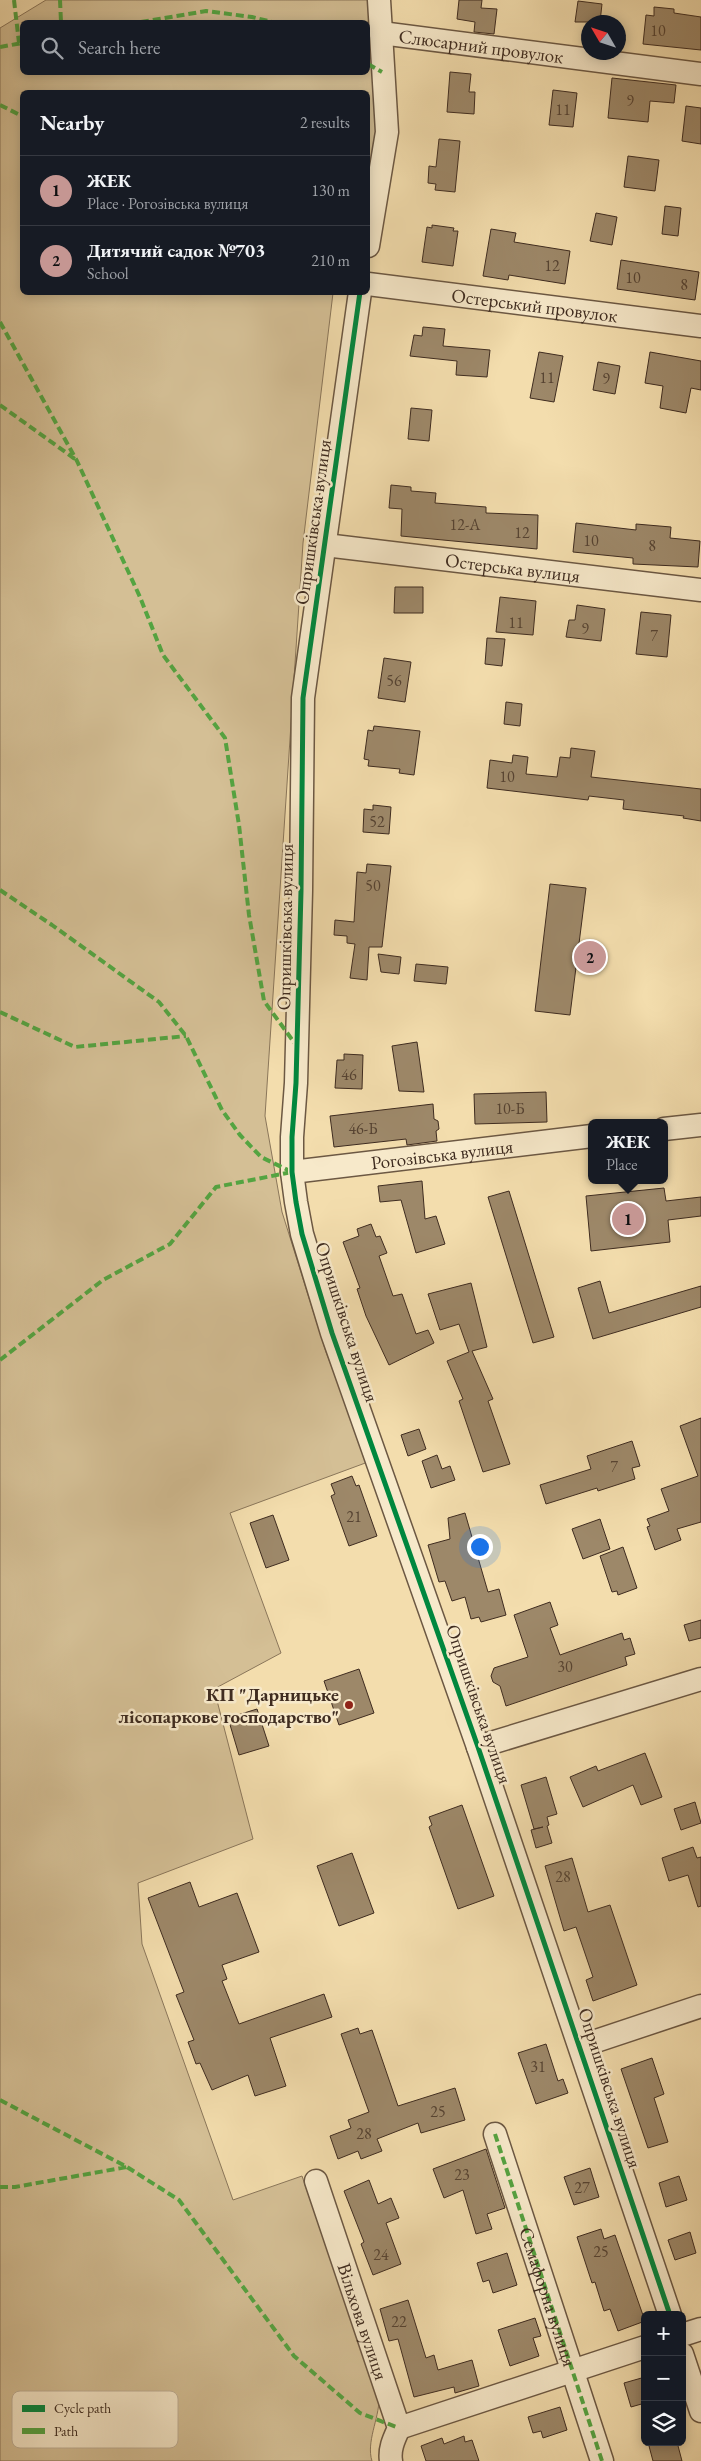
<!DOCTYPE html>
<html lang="en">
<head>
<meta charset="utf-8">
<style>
  :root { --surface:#171b24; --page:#242831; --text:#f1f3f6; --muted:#9ea1a6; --line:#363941; --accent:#c59692 }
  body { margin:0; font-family:"EB Garamond",serif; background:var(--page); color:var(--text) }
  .controls { position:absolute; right:15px; bottom:15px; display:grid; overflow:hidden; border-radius:8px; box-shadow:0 2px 12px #0003 }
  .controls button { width:45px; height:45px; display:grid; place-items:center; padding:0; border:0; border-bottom:1px solid var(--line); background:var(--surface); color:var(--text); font:25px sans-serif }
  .compass { position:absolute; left:581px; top:15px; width:45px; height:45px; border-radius:50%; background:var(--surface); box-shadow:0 2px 12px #0003; rotate:309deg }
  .you { position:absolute; left:479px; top:1546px; width:18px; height:18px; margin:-12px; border:4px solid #fff; border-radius:50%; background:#1a73e8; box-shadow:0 0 0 8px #1a73e833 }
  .badge { display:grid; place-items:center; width:32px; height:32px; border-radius:50%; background:var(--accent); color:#111; font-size:16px; font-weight:700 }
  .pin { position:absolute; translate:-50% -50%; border:2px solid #fff; box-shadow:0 1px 5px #0006 }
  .popup { position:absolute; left:588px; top:1119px; width:80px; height:65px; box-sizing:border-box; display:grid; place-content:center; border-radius:8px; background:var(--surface); filter:drop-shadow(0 1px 4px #0005); font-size:16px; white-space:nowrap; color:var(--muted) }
  .popup b { font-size:19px; color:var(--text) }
  .popup::after { content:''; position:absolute; left:50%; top:100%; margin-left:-10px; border:10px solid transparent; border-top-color:var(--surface) }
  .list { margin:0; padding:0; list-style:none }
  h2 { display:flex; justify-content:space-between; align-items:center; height:65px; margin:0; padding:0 20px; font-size:21px }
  h2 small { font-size:16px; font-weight:400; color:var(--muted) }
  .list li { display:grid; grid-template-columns:32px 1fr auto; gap:15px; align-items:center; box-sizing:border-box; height:70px; padding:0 20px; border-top:1px solid var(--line) }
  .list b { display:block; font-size:19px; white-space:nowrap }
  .list p { margin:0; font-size:16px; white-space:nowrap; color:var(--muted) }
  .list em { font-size:16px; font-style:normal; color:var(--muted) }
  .icon { flex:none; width:28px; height:28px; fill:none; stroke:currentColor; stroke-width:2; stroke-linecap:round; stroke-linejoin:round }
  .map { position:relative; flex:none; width:701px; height:2461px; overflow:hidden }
  .search { position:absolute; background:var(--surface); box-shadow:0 2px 12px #0003; left:20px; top:20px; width:350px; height:55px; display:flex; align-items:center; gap:12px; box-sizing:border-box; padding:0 18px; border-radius:8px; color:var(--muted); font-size:19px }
  .panel { position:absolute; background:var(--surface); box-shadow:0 2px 12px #0003; left:20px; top:90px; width:350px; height:205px; border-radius:8px }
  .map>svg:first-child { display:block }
  .green { fill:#d4bf95; stroke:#8a765a; fill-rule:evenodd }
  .building { fill:#9d8869; stroke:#3f2c20 }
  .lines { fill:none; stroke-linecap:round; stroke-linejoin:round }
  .minor-casing { stroke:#6c5843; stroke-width:25 }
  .minor { stroke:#f7e9ca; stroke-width:22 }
  .quiet { stroke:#54a441; stroke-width:4; stroke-dasharray:8 4; stroke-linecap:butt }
  .cycleway-casing { stroke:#f7e9ca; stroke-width:8 }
  .cycleway { stroke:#00873e; stroke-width:5 }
  .poi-dot { fill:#8f2418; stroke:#f7e9ca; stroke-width:2 }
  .labels { text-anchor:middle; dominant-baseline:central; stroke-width:5; stroke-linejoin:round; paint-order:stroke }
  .number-label { font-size:16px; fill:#564332 }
  .street-label { font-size:19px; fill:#3f2c20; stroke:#f7e9ca }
  .poi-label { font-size:19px; font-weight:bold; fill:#3f2c20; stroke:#f7e9ca; text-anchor:end }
  .key { fill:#f7e9ca; stroke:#c0b097; stroke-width:1 }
  .key-label { font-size:14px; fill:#3f2c20 }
</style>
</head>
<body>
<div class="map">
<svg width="701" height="2461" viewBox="0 0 701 2461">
  <rect width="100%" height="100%" fill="#f3ddad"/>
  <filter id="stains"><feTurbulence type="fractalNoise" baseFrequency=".004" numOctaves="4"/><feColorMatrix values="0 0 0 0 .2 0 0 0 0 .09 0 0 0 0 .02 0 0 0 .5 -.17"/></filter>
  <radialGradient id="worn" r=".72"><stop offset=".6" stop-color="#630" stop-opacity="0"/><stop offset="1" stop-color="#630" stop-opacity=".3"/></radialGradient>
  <path class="green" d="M46 0H372L378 132 368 189V92H22V292L333 293 303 543 265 1116 282 1212 326 1352 368 1462 230 1513 281 1653 214 1689 253 1839 138 1883 142 1944 233 2200 302 2176 379 2399C379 2419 366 2442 372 2461H0V28ZM22 22H368V72H22Z"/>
  <path class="building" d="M459 0H482L481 8 497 9 494 34 474 32 475 22 457 19Z
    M578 1 602 4 600 22H575Z
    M654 7 674 9V13L701 17V50L643 44 646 15 654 16Z
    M450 72 471 74 469 92H475L474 114 447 112Z
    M612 78 676 85 674 103 650 101 648 122 608 118Z
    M553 90 577 93 573 127 549 125Z
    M686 106 701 108V144L682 141Z
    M439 139 460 141 455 192 435 190 436 184 428 183 429 166 436 167Z
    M628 156 659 160 655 191 624 187Z
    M665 206 681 208 678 236 662 234Z
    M596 213 617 217 612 245 590 241Z
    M432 225 454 228 453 231H458L453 266 422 262 427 227 432 228Z
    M491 229 516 233 514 242 570 251 565 284 509 275 508 280 483 276Z
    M621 260 699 272 695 300 617 289Z
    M423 327 445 329 443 346 490 350 487 377 456 375 457 361 410 356 414 335 422 336Z
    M539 352 563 356 554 402 530 398Z
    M650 352 701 361V390L691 388 686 413 660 408 663 386 645 383Z
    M598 362 620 366 615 394 593 390Z
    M411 408 432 410 429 441 408 439Z
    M391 485 411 487V491L436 493 435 503 486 507V513L538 515 537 549 401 536 402 509 389 508Z
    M576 523 636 530V524L671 527 670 538 700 541 698 567 633 564V558L573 552Z
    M395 587H423V613H394Z
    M500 597 536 601 533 635 496 632Z
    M577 605 605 609 601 641 566 637 569 620H575Z
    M641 612 671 615 667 657 636 654Z
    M487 638 505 639 502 666 485 664Z
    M384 658 411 662 405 702 378 698Z
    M506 702 522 704 520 726 504 724Z
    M374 726 420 731 414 775 399 773 400 769 368 766 369 760 364 759 368 730 373 731Z
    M571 748 595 751 591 777 701 789V821L683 818 684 816 623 809 624 800 589 796 588 800 487 788 490 760 512 763 513 755 528 757 526 774 557 777 560 757 570 758Z
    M373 805 391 807 389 834 363 832 364 809 373 810Z
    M367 864 391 866 382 947H369L367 980 350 978 355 944 347 943V936L334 935 335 920 354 922 357 872 366 873Z
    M550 884 586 888 570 1015 535 1011Z
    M378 954 401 957 399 974 381 972Z
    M416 964 448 967 446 984 414 981Z
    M417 1042 424 1092 399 1091 392 1046Z
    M344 1054 363 1055 362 1089 335 1088 337 1060H344Z
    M546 1092 547 1122 475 1124 474 1094Z
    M433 1104 434 1119 438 1121 439 1129 436 1131 437 1141 407 1145 406 1139 334 1147 330 1116Z
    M422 1181 425 1219 436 1216 445 1244 416 1253 401 1200 380 1202 378 1186Z
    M664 1188 666 1201 701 1197V1216L668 1220 670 1242 591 1251 586 1196Z
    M509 1191 554 1337 533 1343 488 1197Z
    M371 1224 376 1237 380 1236 387 1253 379 1256 393 1296 402 1294 416 1334 428 1330 434 1343 389 1365 366 1316 357 1289 360 1288 343 1242 359 1236 357 1229Z
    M600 1281 609 1313 701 1286V1307L593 1339 578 1288Z
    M471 1283 487 1347 472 1351 493 1399 488 1401 510 1464 483 1472 459 1401 463 1399 447 1361 469 1352 459 1324 440 1330 428 1294Z
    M701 1418V1522L677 1529 681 1540 655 1550 647 1527 650 1526 647 1519 669 1511 661 1489 698 1476 680 1426Z
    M419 1429 426 1449 408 1456 401 1435Z
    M632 1441 640 1466 632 1468 635 1479 598 1491 597 1488 546 1504 540 1485 591 1469 587 1456Z
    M437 1455 442 1469 450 1466 455 1480 431 1488 422 1461Z
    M352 1476 356 1486 359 1485 377 1536 349 1546 331 1496 335 1494 331 1484Z
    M465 1513 488 1592 499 1589 506 1615 481 1622 479 1617 471 1619 465 1597 452 1601 445 1581 439 1582 428 1545 450 1539 448 1518Z
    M273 1515 289 1560 266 1568 250 1523Z
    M600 1519 610 1549 583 1559 572 1529Z
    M623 1547 637 1588 618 1595 617 1591 612 1592 600 1556Z
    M550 1602 558 1625 550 1628 560 1655 622 1633 624 1640 630 1638 635 1654 625 1657 627 1665 506 1706 500 1686 493 1682 491 1676 494 1668 528 1657 514 1615Z
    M701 1620V1638L689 1641 684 1625Z
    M359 1669 374 1713 339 1725 324 1681Z
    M257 1709 269 1746 239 1755 228 1718Z
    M645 1753 662 1797 641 1805 633 1785 583 1807 570 1777 596 1766 598 1771Z
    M546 1777 557 1814 547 1817 549 1825 547 1826 552 1843 536 1848 531 1830 543 1827 534 1829 521 1785Z
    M695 1802 701 1823 681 1830 674 1809Z
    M462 1805 494 1896 458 1909 429 1827 432 1825 429 1817Z
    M693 1847 697 1858 701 1857V1906L698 1907 688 1875 669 1881 662 1858Z
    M352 1853 374 1913 339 1926 317 1866Z
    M572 1858 588 1912 610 1905 637 1985 593 2001 586 1980 593 1977 576 1927 564 1931 545 1866Z
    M190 1882 199 1907 237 1893 259 1952 222 1965 227 1979 222 1981 239 2024 324 1994 332 2017 270 2038 286 2086 255 2096 248 2075 212 2090 200 2063 196 2064 188 2042 194 2040 176 1995 184 1992 148 1898Z
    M358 2028 360 2034 372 2030 398 2106 455 2088 465 2120 421 2133 418 2123 377 2139 382 2151 361 2159 358 2151 338 2159 330 2136 351 2128 348 2120 369 2112 341 2034Z
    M546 2044 558 2081 563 2079 568 2093 536 2104 518 2053Z
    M652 2058 664 2094 654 2098 668 2142 648 2148 621 2069Z
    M486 2149 505 2208 487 2214 492 2229 476 2234 463 2190 444 2198 433 2169Z
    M590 2168 599 2197 574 2205 564 2177Z
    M679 2176 687 2200 666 2207 659 2183Z
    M369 2180 378 2204 391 2198 399 2218 386 2223 401 2264 373 2275 361 2244 364 2242 344 2191Z
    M601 2229 604 2239 615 2235 645 2321 618 2331 610 2309 604 2311 595 2282 592 2283 577 2237Z
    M690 2232 696 2253 675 2260 668 2240Z
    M507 2253 517 2285 493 2293 489 2280 483 2282 477 2263Z
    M408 2300 426 2358 434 2355 438 2370 472 2360 479 2386 455 2393 454 2387 414 2397 398 2339 389 2341 380 2309Z
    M535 2318 541 2336 533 2338 539 2356 510 2366 498 2330Z
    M645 2377V2403L631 2407 624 2383Z
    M560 2407 567 2430 543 2438 541 2431 533 2433 528 2417Z
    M464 2436 465 2442 472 2440 479 2461H426L421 2446 442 2438 444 2444Z
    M661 2442H677L682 2461H653L649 2446Z"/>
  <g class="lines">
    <defs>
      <g id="minor">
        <path id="s1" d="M381 33 701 74"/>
        <path d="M368 246 387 132 379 0"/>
        <path id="s2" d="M368 284 701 326"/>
        <path d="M360 292 303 698 301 891 296 1083 292 1137V1172L296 1202 302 1234 332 1333 478 1747 670 2315"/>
        <path id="s3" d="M325 545 701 590"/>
        <path d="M664 1129 701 1125"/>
        <path id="s4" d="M292 1172 592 1136"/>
        <path d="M478 1747 701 1679"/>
        <path d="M581 2046 701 2006"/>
        <path id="s5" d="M495 2134 602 2461"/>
        <path id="s6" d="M316 2181 399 2428C394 2439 389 2449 391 2461"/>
        <path d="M682 2335 701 2329"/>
        <path d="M682 2354 701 2411"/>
        <path d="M399 2428 645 2347"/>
      </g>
    </defs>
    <use href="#minor" class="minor-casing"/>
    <use href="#minor" class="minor"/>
    <path class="quiet" d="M14 0 19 43
      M60 0 61 22
      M141 22 206 11 252 17 272 22
      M0 47 22 43
      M368 64 382 72
      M0 105 22 116
      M0 322 77 461 140 597 163 655 225 738 239 825 249 915 264 1001 296 1045
      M0 405 75 459
      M0 890 52 925 159 1002 186 1036 222 1110 240 1135 261 1157 292 1172
      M0 1012 75 1047 186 1036
      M0 1360 103 1280 170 1244 216 1187 292 1172
      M0 2100 127 2167 179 2200 294 2356 360 2413 399 2428
      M495 2134 602 2461
      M0 2187H15L127 2167"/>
    <defs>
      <path id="cycleway" d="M360 292 303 698 301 891 296 1083 292 1137V1172L296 1202 302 1234 332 1333 478 1747 670 2315"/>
    </defs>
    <use href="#cycleway" class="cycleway-casing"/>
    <use href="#cycleway" class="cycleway"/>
  </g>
  <circle class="poi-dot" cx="349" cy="1705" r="5"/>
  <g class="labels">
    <g class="number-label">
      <text x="658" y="30">10</text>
      <text x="630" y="100">9</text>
      <text x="563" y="109">11</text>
      <text x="552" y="265">12</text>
      <text x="633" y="277">10</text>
      <text x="684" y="284">8</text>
      <text x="547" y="377">11</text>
      <text x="606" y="378">9</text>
      <text x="465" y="524">12-А</text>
      <text x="522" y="532">12</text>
      <text x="591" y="540">10</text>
      <text x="652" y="545">8</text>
      <text x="516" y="622">11</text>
      <text x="585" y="628">9</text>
      <text x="654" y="635">7</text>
      <text x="394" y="680">56</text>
      <text x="507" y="776">10</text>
      <text x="377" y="821">52</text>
      <text x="373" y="885">50</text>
      <text x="349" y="1074">46</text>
      <text x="510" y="1108">10-Б</text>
      <text x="363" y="1128">46-Б</text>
      <text x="614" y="1466">7</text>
      <text x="354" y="1516">21</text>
      <text x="565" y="1666">30</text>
      <text x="563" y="1876">28</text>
      <text x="538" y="2066">31</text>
      <text x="438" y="2111">25</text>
      <text x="364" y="2133">28</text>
      <text x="462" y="2174">23</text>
      <text x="582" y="2187">27</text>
      <text x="601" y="2251">25</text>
      <text x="381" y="2254">24</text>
      <text x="399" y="2321">22</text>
    </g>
    <g class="street-label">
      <text stroke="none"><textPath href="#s1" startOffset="101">Слюсарний провулок</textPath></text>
      <text stroke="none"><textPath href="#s2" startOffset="168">Остерський провулок</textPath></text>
      <text transform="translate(313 522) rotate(-82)">Опришківська вулиця</text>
      <text stroke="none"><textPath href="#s3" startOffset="189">Остерська вулиця</textPath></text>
      <text transform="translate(285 927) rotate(-89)">Опришківська вулиця</text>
      <text stroke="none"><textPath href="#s4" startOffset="151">Рогозівська вулиця</textPath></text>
      <text transform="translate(347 1322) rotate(72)">Опришківська вулиця</text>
      <text transform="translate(479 1704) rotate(71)">Опришківська вулиця</text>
      <text transform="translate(610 2088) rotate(72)">Опришківська вулиця</text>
      <text stroke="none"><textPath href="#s5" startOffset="171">Семафорна вулиця</textPath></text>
      <text stroke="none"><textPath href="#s6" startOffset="148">Вільхова вулиця</textPath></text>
    </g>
    <g class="poi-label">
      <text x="339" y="1694">КП "Дарницьке<tspan x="339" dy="22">лісопаркове господарство"</tspan></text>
    </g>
  </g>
  <rect x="12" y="2391" width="166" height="57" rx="8" class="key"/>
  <rect x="22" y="2405" width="23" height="7" fill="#00873e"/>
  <rect x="22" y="2428" width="23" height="6" fill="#54a441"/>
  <g class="key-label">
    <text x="54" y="2413">Cycle path</text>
    <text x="54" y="2436">Path</text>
  </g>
  <rect width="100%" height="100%" filter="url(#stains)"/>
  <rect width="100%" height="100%" fill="url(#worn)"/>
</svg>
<div class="controls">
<button>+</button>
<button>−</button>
<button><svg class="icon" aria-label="layers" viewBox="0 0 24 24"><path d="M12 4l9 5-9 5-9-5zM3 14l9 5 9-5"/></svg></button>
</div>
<svg class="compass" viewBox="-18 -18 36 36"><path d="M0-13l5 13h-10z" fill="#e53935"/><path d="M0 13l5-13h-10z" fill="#9ea1a6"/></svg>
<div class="you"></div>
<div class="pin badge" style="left:628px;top:1219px">1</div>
<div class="popup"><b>ЖЕК</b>Place</div>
<div class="pin badge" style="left:590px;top:957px">2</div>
<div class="search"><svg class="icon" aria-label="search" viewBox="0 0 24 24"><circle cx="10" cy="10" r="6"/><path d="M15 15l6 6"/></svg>Search here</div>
<section class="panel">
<h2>Nearby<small>2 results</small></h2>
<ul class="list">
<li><span class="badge">1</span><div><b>ЖЕК</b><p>Place · Рогозівська вулиця</p></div><em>130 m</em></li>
<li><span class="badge">2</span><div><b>Дитячий садок №703</b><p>School</p></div><em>210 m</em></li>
</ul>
</section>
</div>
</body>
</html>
